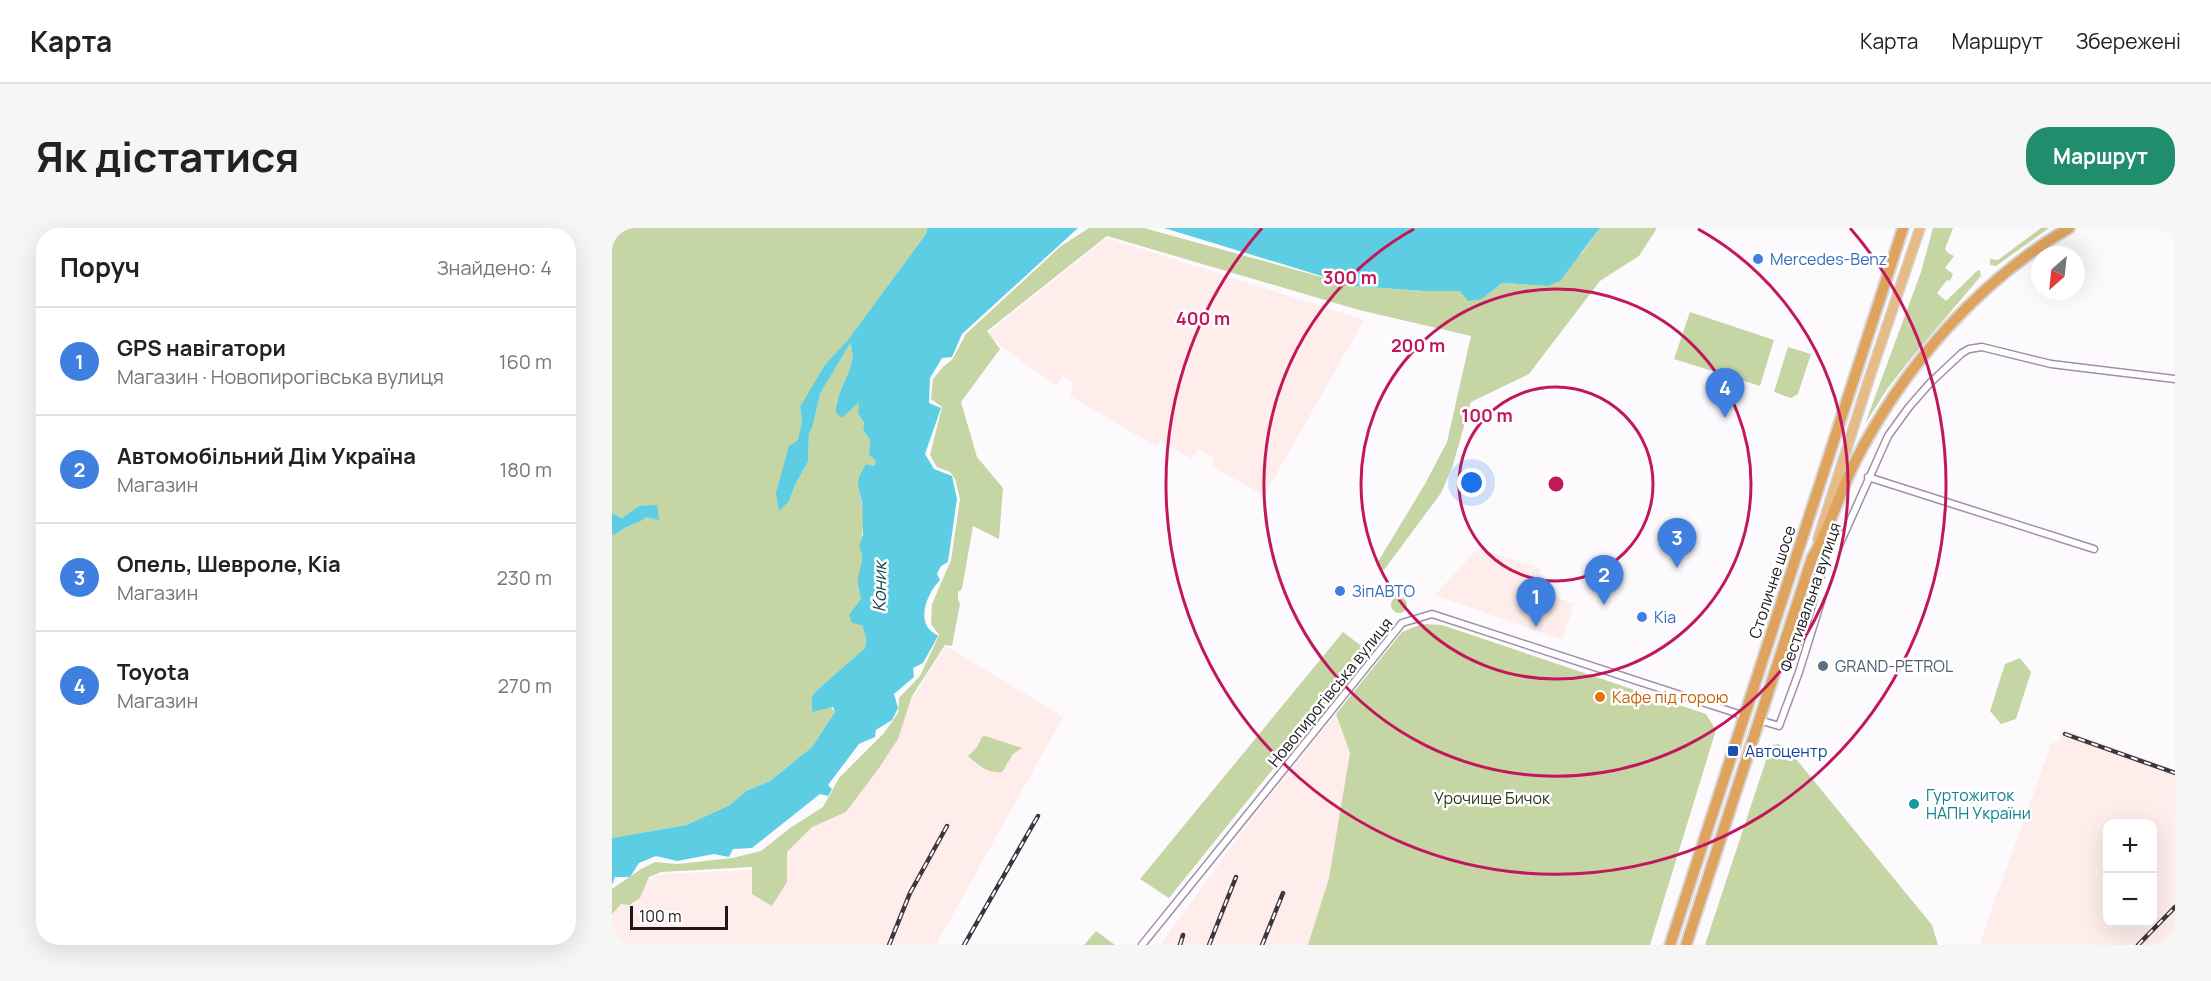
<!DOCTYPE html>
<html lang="uk">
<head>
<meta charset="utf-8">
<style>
  :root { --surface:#fff; --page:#f6f6f6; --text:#222; --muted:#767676; --line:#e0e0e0; --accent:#208e6d }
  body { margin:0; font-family:Manrope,sans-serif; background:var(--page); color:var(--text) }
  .controls { position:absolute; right:18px; bottom:18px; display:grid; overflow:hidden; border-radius:12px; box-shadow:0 6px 24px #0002 }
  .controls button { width:54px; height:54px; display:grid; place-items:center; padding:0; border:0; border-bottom:2px solid var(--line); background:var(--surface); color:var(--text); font:30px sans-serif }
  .compass { position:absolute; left:1419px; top:18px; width:54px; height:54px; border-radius:50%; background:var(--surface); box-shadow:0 6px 24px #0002; rotate:207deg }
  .scale { position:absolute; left:18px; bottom:15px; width:98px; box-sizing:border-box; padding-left:6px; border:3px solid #1d181f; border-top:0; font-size:16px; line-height:21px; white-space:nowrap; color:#1d181f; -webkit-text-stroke:4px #fff; paint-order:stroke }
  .you { position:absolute; left:860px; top:255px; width:21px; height:21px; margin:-15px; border:4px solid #fff; border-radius:50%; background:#1a73e8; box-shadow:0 0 0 9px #1a73e833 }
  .badge { display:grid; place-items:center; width:39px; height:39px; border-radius:50%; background:var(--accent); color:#fff; font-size:20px; font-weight:700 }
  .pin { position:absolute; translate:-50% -50px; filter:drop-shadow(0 2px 3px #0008) }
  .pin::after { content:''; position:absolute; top:32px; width:21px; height:18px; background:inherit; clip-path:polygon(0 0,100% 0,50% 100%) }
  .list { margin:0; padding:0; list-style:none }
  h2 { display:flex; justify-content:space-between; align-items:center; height:78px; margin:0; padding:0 24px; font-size:26px }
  h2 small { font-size:20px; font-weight:400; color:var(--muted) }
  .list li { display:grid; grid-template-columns:39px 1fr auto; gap:18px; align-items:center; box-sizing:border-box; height:108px; padding:0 24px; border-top:2px solid var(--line) }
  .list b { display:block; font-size:22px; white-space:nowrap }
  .list p { margin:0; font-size:20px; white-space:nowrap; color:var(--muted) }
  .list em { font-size:20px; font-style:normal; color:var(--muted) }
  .map { position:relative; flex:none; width:1563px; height:717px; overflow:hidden; border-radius:24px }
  header { display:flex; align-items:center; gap:36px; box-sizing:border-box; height:84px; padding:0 30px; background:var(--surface); border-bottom:2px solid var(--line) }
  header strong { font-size:28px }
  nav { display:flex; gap:33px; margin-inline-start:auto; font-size:21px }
  .intro { display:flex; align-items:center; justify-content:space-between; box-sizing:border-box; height:144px; padding:0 36px }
  h1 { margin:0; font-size:42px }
  .button { padding:15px 27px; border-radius:24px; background:var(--accent); color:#fff; font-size:21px; font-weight:700 }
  main { display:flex; gap:36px; padding:0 36px }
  aside { flex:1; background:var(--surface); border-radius:24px; box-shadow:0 6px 24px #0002 }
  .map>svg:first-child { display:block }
  .industrial { fill:#feedeb; fill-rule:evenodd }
  .green { fill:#c5d5a4 }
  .water { fill:#5dcde4 }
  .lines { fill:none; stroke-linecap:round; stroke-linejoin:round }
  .minor-casing { stroke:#9f90a4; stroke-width:9 }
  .primary-casing { stroke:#d6d5d7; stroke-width:12 }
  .trunk-casing { stroke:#d6d5d7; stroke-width:14 }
  .minor { stroke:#fff; stroke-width:6 }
  .primary { stroke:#e6bb86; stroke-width:9 }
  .trunk { stroke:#dea45e; stroke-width:10 }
  .rail-casing { stroke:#3c373e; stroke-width:4.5 }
  .rail { stroke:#fff; stroke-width:2; stroke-dasharray:7; stroke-linecap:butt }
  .ring { fill:none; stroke:#c2185b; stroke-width:3 }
  .shop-dot { fill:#3f7fe0; stroke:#fff; stroke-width:2 }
  .service-dot { fill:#5c6f8a; stroke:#fff; stroke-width:2 }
  .food-dot { fill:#e8710a; stroke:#fff; stroke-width:2 }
  .transit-dot { fill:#1a4fb4; stroke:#fff; stroke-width:2 }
  .culture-dot { fill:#0f9aa8; stroke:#fff; stroke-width:2 }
  .labels { text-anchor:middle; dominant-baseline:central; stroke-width:5; stroke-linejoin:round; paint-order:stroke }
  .shop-label { font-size:16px; fill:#366cbe; stroke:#fff; text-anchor:start }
  .street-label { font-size:16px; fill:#1d181f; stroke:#fff }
  .service-label { font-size:16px; fill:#4e5e75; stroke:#fff; text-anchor:start }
  .food-label { font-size:16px; fill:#c56008; stroke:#fff; text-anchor:start }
  .transit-label { font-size:16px; fill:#164399; stroke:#fff; text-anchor:start }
  .culture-label { font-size:16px; fill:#0d838f; stroke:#fff; text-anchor:start }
  .park-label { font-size:16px; fill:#2e3716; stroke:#fff }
  .water-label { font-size:18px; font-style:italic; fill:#194a54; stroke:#fff }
  .centre { fill:#c2185b; stroke:#fff; stroke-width:3 }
  .ring-label { font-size:18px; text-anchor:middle; font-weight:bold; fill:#c2185b; stroke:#fff; stroke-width:5; stroke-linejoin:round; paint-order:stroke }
</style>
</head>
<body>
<header>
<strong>Карта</strong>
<nav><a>Карта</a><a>Маршрут</a><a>Збережені</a></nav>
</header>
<div class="intro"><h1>Як дістатися</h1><a class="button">Маршрут</a></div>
<main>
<aside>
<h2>Поруч<small>Знайдено: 4</small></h2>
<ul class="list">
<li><span class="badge" style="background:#3f7fe0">1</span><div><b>GPS навігатори</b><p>Магазин · Новопирогівська вулиця</p></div><em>160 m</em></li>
<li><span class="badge" style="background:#3f7fe0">2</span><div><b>Автомобільний Дім Україна</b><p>Магазин</p></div><em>180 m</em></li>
<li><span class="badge" style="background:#3f7fe0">3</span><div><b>Опель, Шевроле, Кіа</b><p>Магазин</p></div><em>230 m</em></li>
<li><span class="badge" style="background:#3f7fe0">4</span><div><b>Toyota</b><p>Магазин</p></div><em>270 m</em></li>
</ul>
</aside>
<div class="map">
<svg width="1563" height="717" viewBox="0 0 1563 717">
  <rect width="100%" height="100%" fill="#fdfafe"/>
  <path class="industrial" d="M495 10 752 92 652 268 600 238 601 229 586 221 580 231 548 213 545 219 458 168 461 154 451 148 445 158 391 120 376 105Z
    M866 320 929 341 925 351 921 350 918 358 962 376 950 412 823 367Z
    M334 418 451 489 324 717H0V675L26 654 51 646 139 642 215 585 293 482Z
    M724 486 739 525 717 650 696 717H548L641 589Z
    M1451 501 1563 542V717H1367L1440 514 1446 515ZM1496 596H1540V694H1496Z"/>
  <path class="green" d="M0 0H315L314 6 188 179 190 194 177 273 184 255 196 234 197 206 201 197 208 166 238 114C246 135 232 156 224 175L247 173 252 194 251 202 258 212 257 227 265 233 246 258C251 277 254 300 247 318L251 325V339L246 354 249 371 250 397 254 410 253 420 204 463 223 484 200 519 158 553 134 563 118 577 74 597 0 610V307C7 305 9 302 15 299 24 294 25 297 34 289L27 278 10 290 0 285Z
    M477 0H532L742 58 812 63H848L870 71 890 55 935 58 970 25 988 0H1045L1027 28 988 53 917 146 859 174 840 240 829 265 772 342 764 337 813 256 835 214 859 108 747 82 495 8 375 103 388 121 349 174 365 229 391 260 387 311 361 298 350 361 346 364V371L348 376 340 418 333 417 300 468 286 511 267 540 234 584 200 599 175 624V654L160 678 140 666V639L49 644 37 649 28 670 17 677 9 676 0 686V661L29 641 43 634 65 636 120 630 149 623 178 600 211 579 227 550 272 505 286 485 287 470 308 448 327 407 319 396 320 376 339 332 348 271 343 251 338 244 325 239 318 227 330 179 319 171 321 151 332 138 340 132 354 106 449 18Z
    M1321 0H1341L1333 21 1336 25 1342 28 1333 40 1341 46 1338 53 1335 52 1325 65 1334 73 1365 43 1368 42 1369 48 1301 128 1275 161 1253 196 1309 44Z
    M1429 0H1437L1384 38 1378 37V31L1386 32Z
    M1078 84 1162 112 1148 158 1062 131Z
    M1176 119 1199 126 1186 166 1179 170 1162 164Z
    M779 377a8 8 0 1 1 16 0a8 8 0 1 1-16 0Z
    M810 396 830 397 1094 486 1104 502 1038 717H696L717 650 738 525 724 486 790 404Z
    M731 404 756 423 557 670 528 651Z
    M1408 430 1419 444 1404 491 1389 496 1378 483 1393 436Z
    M373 508 410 520 401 526 390 544C376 546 366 537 356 528L365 519 370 509Z
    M1166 516 1175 520 1320 697 1326 717H1093L1157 523 1161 517Z
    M484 703 503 717H472Z"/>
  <path class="water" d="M315 0H466L350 106 340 129 330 130 318 150 317 175 329 180 313 226 322 241 340 248 345 271 336 334 329 338 325 346 328 352C318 362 307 384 315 398 317 402 322 405 326 408L311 435 301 440 302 449 282 466 286 480 280 492 264 502 263 509 247 516 216 557 220 561 216 568 208 566 140 620 121 621 117 629 102 626 65 633 44 628 27 635 18 649H3L0 657V610L74 597 118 577 134 563 158 553 200 519 223 484 221 479 200 484V469L204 463 253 420 254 410 250 397 240 395 237 387 249 371C248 366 247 361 246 356 245 342 255 333 247 318L251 306 250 274 246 258 247 249 254 236 262 238 264 233 257 227 258 212 251 202 252 194 246 185 247 174 230 190 224 185C223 160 248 140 238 115L208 166 201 197 197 206 196 234 184 255 177 273 167 283 164 265 177 218 186 212 190 194 188 179 213 137 236 112 314 6Z
    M552 0H988L948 53 935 58 890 55 870 71 856 73 848 63H812L742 58Z
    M45 277 47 292 34 289C25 297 24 294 15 299 9 302 7 305 0 307V285L10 290 27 278Z"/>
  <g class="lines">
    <defs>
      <path id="minor" d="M1256 249 1482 321
        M1196 342 1209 370
        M1147 492 1167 498 1187 444 1225 322 1276 208 1297 179 1318 155 1350 125 1357 121 1370 119 1439 136 1563 151
        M530 717 790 395 820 386 1133 488"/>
      <path id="primary" d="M1206 311 1256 154 1308 0"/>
      <path id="trunk" d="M1058 717 1291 0
        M1074 717 1200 330C1219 299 1228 262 1245 230 1293 137 1367 53 1457 0"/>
    </defs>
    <use href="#minor" class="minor-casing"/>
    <use href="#primary" class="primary-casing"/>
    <use href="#trunk" class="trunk-casing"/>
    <use href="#minor" class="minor"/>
    <use href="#primary" class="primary"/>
    <use href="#trunk" class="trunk"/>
    <defs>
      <path id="rail" d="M1453 506 1563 545
        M277 717 298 665 335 598
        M352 717 426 588
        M568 717 571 707
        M597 717 624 649
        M650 717 671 665
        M1526 717 1563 679"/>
    </defs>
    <use href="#rail" class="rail-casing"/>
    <use href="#rail" class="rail"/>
  </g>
  <g class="ring">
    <circle cx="944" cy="256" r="97"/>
    <circle cx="944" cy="256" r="195"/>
    <path d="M1086 1A292 292 0 1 1 802 1"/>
    <path d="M1238 0A390 390 0 1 1 650 0"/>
  </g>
  <g class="shop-dot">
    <circle cx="1146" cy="31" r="6"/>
    <circle cx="728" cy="363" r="6"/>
    <circle cx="1030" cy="389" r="6"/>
  </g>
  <circle class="service-dot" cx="1211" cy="438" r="6"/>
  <circle class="food-dot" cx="988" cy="469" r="6"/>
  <rect class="transit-dot" x="1115" y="517" width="12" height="12" rx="3"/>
  <circle class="culture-dot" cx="1302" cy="576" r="6"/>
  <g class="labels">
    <g class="shop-label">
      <text x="1158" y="31">Mercedes-Benz</text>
      <text x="740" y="363">ЗіпАВТО</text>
      <text x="1042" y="389">Kia</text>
    </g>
    <g class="street-label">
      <text transform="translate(1160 354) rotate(-72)">Столичне шосе</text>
      <text transform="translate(1198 369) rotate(-71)">Фестивальна вулиця</text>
      <text transform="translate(718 464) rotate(-51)">Новопирогівська вулиця</text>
    </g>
    <g class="service-label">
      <text x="1223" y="438">GRAND-PETROL</text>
    </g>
    <g class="food-label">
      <text x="1000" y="469">Кафе під горою</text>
    </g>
    <g class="transit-label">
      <text x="1133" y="523">Автоцентр</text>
    </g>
    <g class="culture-label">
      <text x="1314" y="567">Гуртожиток<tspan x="1314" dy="18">НАПН України</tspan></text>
    </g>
    <g class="park-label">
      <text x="880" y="570">Урочище Бичок</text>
    </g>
    <g class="water-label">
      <text transform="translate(267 359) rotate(-89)">Коник</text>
    </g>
  </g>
  <circle cx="944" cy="256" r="9" class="centre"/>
  <g class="ring-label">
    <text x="738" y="56">300 m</text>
    <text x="591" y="97">400 m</text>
    <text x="806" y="124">200 m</text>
    <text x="875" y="194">100 m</text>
  </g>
</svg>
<div class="controls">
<button>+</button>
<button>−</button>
</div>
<svg class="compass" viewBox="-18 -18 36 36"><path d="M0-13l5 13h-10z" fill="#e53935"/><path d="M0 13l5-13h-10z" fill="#767676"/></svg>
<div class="scale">100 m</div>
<div class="you"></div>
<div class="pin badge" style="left:924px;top:399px;background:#3f7fe0">1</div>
<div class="pin badge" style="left:992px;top:377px;background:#3f7fe0">2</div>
<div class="pin badge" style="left:1065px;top:340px;background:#3f7fe0">3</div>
<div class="pin badge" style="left:1113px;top:190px;background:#3f7fe0">4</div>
</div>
</main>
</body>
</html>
